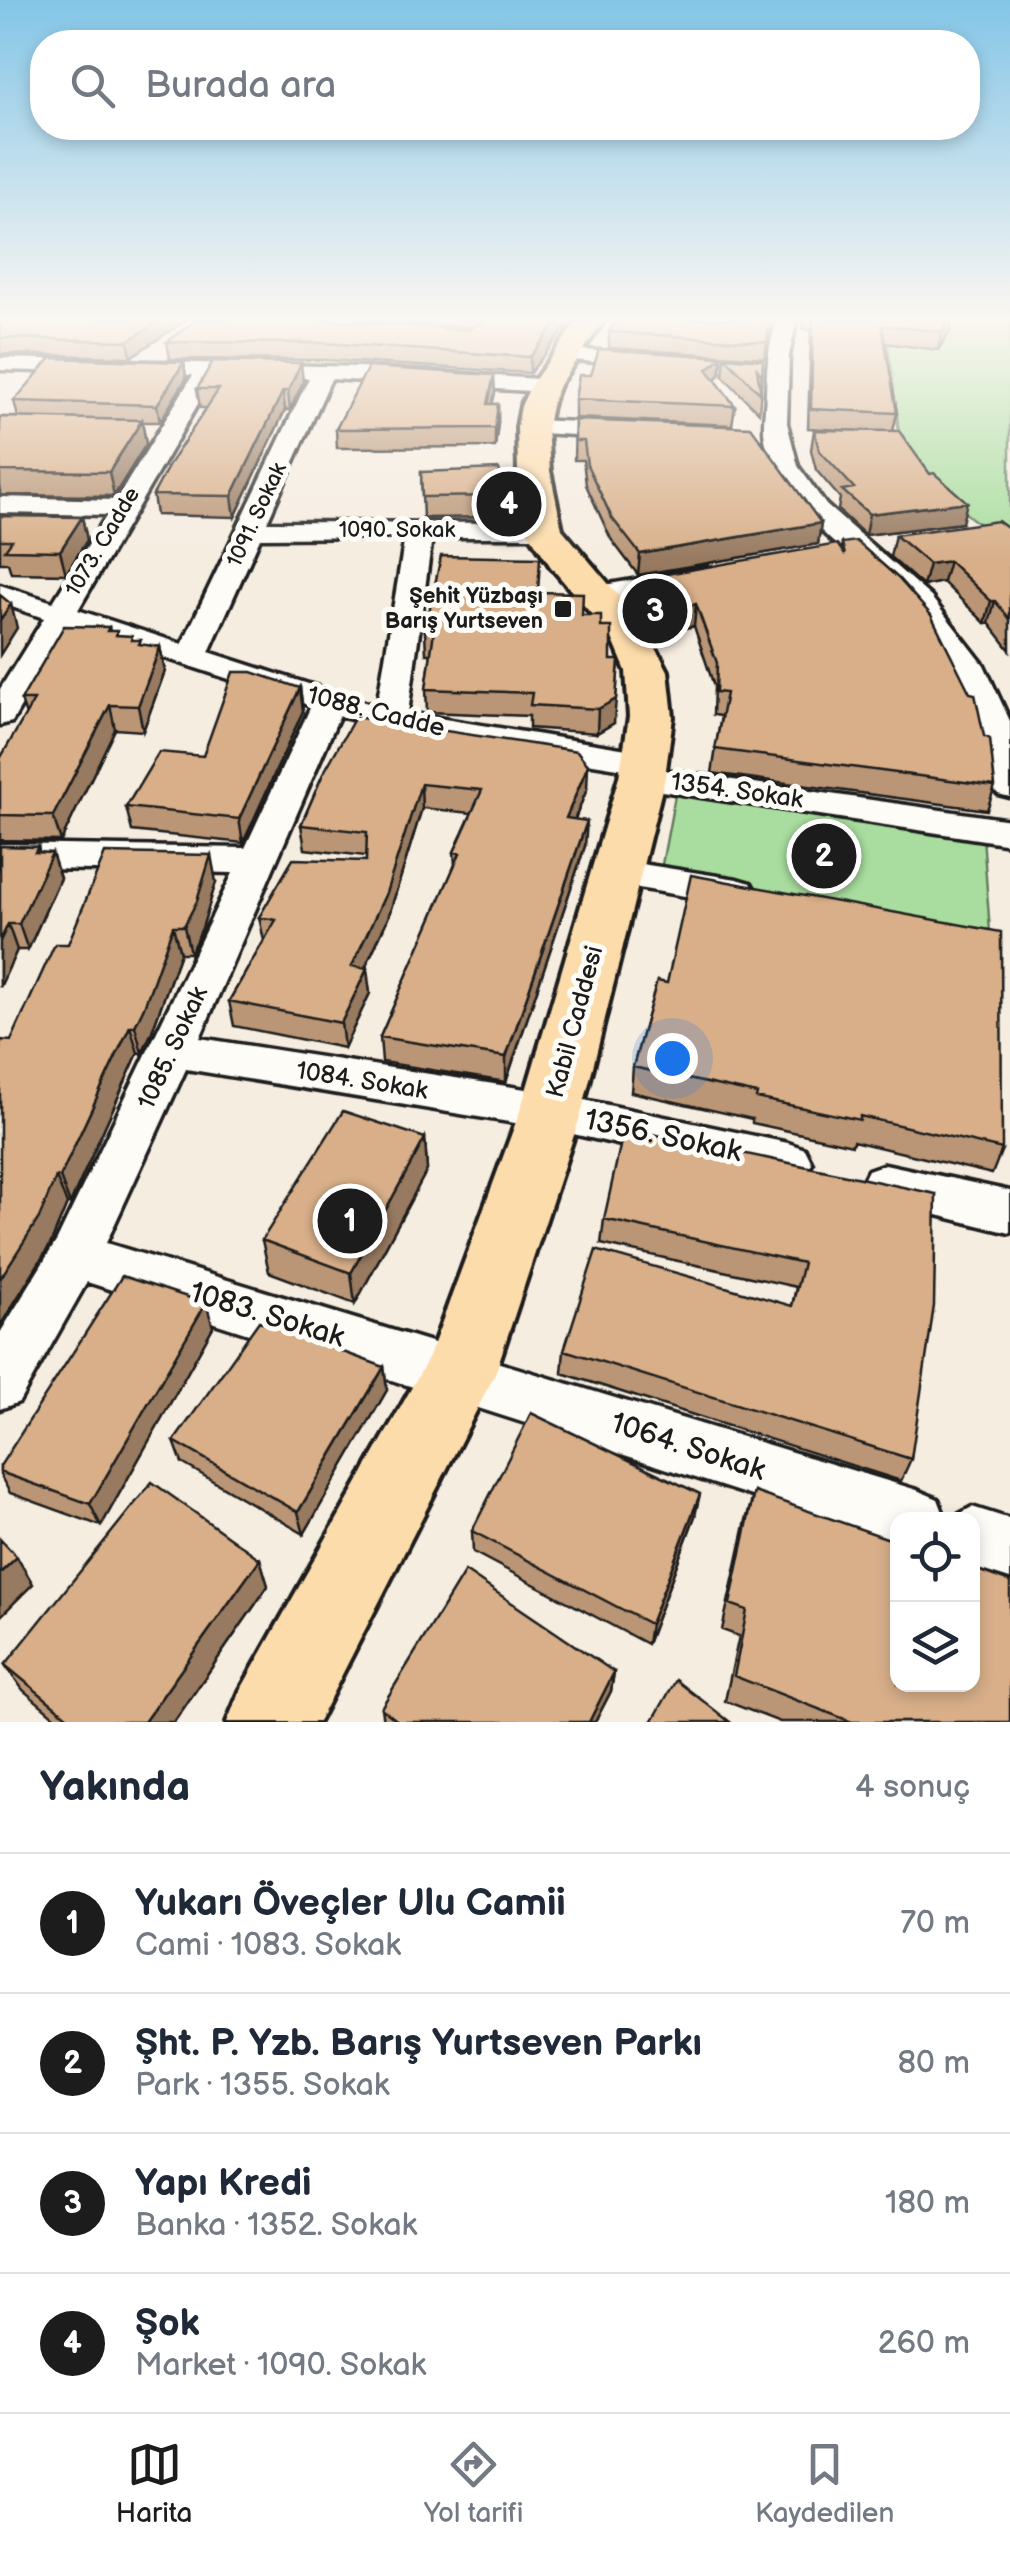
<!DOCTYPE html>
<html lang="tr">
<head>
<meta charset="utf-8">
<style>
  :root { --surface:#fff; --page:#f6f6f7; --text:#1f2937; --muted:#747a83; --line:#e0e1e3; --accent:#1c1c1c }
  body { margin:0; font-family:"Balsamiq Sans",sans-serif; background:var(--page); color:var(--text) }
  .controls { position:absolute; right:30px; bottom:30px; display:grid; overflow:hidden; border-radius:20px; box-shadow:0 5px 15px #0003 }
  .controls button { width:90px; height:90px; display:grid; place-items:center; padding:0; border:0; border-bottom:2px solid var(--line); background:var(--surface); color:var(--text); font:50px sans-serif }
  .you { position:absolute; left:672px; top:1058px; width:35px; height:35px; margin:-25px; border:8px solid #fff; border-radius:50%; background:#1a73e8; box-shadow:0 0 0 15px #1a73e833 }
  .badge { display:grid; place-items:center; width:65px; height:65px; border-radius:50%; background:var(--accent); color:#fff; font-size:32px; font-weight:700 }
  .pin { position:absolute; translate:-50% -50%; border:5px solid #fff; box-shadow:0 2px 10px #0006 }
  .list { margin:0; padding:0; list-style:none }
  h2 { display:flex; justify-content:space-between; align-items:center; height:130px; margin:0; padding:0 40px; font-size:42px }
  h2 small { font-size:32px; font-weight:400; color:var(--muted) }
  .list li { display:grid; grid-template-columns:65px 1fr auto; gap:30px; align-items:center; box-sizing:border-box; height:140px; padding:0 40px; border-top:2px solid var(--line) }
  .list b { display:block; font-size:38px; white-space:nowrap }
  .list p { margin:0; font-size:32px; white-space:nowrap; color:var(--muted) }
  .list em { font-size:32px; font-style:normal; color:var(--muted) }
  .icon { flex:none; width:55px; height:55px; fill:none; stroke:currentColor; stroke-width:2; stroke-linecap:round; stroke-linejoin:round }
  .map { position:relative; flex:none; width:1010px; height:1722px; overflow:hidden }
  .search { position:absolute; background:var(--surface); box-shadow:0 5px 15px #0003; left:30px; right:30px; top:30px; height:110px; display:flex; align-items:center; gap:25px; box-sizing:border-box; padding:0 35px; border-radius:40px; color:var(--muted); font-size:38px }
  .sheet { height:690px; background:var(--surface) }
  nav { display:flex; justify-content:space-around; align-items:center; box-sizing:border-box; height:140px; border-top:2px solid var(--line); background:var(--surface); font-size:28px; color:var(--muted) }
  nav a { display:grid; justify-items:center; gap:5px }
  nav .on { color:var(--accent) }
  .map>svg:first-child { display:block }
  .green { fill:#a9dd9f; stroke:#627c5e; stroke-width:2.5 }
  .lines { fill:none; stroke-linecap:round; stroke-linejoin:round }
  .minor-casing { stroke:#1c1c1c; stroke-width:7 }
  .major-casing { stroke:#1c1c1c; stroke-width:8 }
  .minor { fill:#fdfcf7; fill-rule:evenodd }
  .major { fill:#fddcac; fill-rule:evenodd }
  .wall { fill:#ba9676; stroke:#1c1c1c; stroke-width:2.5 }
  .shaded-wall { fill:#977a60; stroke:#1c1c1c; stroke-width:2.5 }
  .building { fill:#d8af89; stroke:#1c1c1c; stroke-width:2.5 }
  .poi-dot { fill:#1c1c1c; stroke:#fdfcf7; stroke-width:4 }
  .labels { text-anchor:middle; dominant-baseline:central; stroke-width:10; stroke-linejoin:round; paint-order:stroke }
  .far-street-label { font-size:22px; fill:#1c1c1c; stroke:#fdfcf7 }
  .far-poi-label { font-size:22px; font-weight:bold; fill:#1c1c1c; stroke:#fdfcf7; text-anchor:end }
  .street-label { font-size:25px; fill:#1c1c1c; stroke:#fdfcf7 }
  .near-street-label { font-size:30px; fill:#1c1c1c; stroke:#fdfcf7 }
</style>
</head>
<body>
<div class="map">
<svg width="1010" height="1722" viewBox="0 0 1010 1722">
  <rect width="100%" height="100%" fill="#f6ede1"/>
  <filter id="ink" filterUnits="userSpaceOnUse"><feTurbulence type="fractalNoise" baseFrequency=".01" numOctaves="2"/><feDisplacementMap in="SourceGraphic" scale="20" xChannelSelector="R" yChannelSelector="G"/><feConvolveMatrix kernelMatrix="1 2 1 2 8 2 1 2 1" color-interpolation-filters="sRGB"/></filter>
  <g filter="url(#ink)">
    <path class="green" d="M889 319H1010V548L937 491 900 440 887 338Z
      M676 790 983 836 990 932 660 875Z"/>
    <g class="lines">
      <defs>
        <path id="minor" d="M778 319H797L789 356 787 423 798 466 826 505 931 597 984 665 1010 721V797L998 794 992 786C982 728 964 672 926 627 875 566 782 523 765 439 762 424 766 408 766 393 767 368 768 343 778 319Z
          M566 349 648 354 658 360 648 366 559 359 556 355 559 351Z
          M0 358 359 367 553 380 556 385 553 390 545 392 331 379 267 522 553 523 557 529 553 535 544 537H432L408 713 645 752 657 755 662 762 657 769 1010 820V844L642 788 630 784 625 777 630 770 420 736 339 716 200 1038 551 1093 788 1143 805 1149 812 1163 805 1177 788 1183 551 1129 186 1069 106 1243 917 1490 938 1499 946 1520H898V1543L87 1282 19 1402 0 1409V1333L57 1240 233 873 0 868V844L245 848 311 706 68 626 12 722 0 725V689L44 618 0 603V585L53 602 107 515 0 513V497L116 500 193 375 0 370ZM214 376 309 378 182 644 78 610ZM405 537 377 706 209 652 260 538Z
          M532 420 625 424 637 431 625 438 524 432 520 427Z
          M708 567 722 575 718 581 598 604 588 601 584 595 588 589 598 586Z
          M616 860 737 879 751 883 756 892 751 901 737 905 603 882 597 873 603 864Z
          M885 1164 1010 1191V1233L868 1198 861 1184 868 1170Z
          M972 1507 1010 1519V1579L972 1567V1520H949Z"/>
        <path id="major" d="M579 319H605L559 385 551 406 547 427 550 471 562 529 645 627 668 671 673 717 665 777 582 1111 495 1374 318 1722H227L240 1691 429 1357 520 1111 619 777 629 717 626 671 612 638 551 567 526 529 518 471 517 427 521 406 531 385Z"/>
      </defs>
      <use href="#minor" class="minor-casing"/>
      <use href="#major" class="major-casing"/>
      <use href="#minor" class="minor"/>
      <use href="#major" class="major"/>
    </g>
    <path class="wall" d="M0 319H188L131 357 0 354Z
      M355 319H572L530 373 325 360 170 359 167 342 468 330 471 329 469 327Z
      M770 319 765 358 609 348V332Z
      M803 319H953L950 331 938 350 885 343 897 413 893 431 962 523 865 535 838 510 840 498 816 470 811 450 814 430 857 431 808 428 811 330 804 329Z
      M722 357 720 375 715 379 735 406 732 425 575 418V399L591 375Z
      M725 357 763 360 759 413 723 376Z
      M184 362 186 379 160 422H142L146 444 114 496 0 495V417H18L14 401Z
      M303 382 290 410H285L235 517 156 515 153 495 207 408H200L197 389Z
      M495 393 492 404H498V423L495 447 337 448 336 429Z
      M575 420 821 523 818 544 638 575 611 539 586 485 583 460H574Z
      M421 472 506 496V517L423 518Z
      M0 516 82 517 87 540 66 574 11 573 8 563H0Z
      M1010 530V650L989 623H985L943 582 923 586 890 557 895 535Z
      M842 543 995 786 987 810 712 773 721 716 713 715 714 686 694 626 685 628 659 597 661 575 841 549Z
      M539 592 582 615 601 627 614 723 597 733 529 728V716L427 712 426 689 431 654H426L425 631Z
      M109 627 110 631 118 635 133 640 142 645 160 647 165 671 143 731 115 729 61 841 0 840V759L26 715 21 700Z
      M300 688 303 711 243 843 132 831 126 807 203 756Z
      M323 774 587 789 575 819 585 846 506 1082 382 1062 380 1037 455 865 454 852 472 813 422 808 388 918 365 968 370 993 344 1048 234 1026 229 1001 264 941 259 917 366 861V856L305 849 301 825Z
      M0 846 38 847 39 852 60 878 28 950H17L0 987Z
      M216 882 202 928 190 953H180L151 1034 142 1053H138L70 1204H67L50 1245 11 1041 68 944Z
      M657 981 1002 1149 992 1174 853 1141 852 1145 752 1123V1119L631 1092 633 1067Z
      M425 1138 427 1170 355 1304 269 1272 262 1240Z
      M936 1194 911 1459 901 1481 562 1373 564 1350 792 1306 796 1287 601 1244 604 1219Z
      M213 1327 101 1526 10 1493 0 1475V1466Z
      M384 1367 387 1390 304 1534 182 1463 174 1441Z
      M754 1492 1010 1722H780L725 1701 739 1636 722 1630 746 1520Z
      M695 1516 647 1644 473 1552 472 1531Z
      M260 1559 268 1586 174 1722H61L23 1690 5 1665Z
      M614 1672 611 1691 595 1722H383L381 1708Z"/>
    <path class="shaded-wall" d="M162 319H188L131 357 128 341Z
      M560 319H572L530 373V357Z
      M951 319H953L950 331 938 350 942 332Z
      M722 357 720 375 706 387 707 369Z
      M184 362 186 379 160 422 157 405Z
      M301 363 303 382 290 410 288 391Z
      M494 375 495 393 488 422V404Z
      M283 391 285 410 235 517 232 496Z
      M498 404V423L495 447V428Z
      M142 420 146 444 114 496 109 472Z
      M967 502 962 523 865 535 869 514Z
      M82 517 87 540 66 574 60 551Z
      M821 523 818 544 638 575 640 554Z
      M949 561 943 582 923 586 929 564Z
      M991 601H995L989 623H985Z
      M11 604 17 628 0 655V620Z
      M696 604 694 626 685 628 688 606Z
      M160 647 165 671 143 731 138 706Z
      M619 660 614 723 597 733 598 709Z
      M300 688 303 711 243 843 239 819Z
      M110 705 115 729 61 841 53 816Z
      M588 765 587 789 565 842 566 818Z
      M421 784 422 808 388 918 355 990 352 966Z
      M587 821 585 846 506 1082V1057Z
      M38 847 44 869 52 853 60 878 28 950 19 924 35 852Z
      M211 855 216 882 202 928 190 953 184 926Z
      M8 924 17 950 0 987V941Z
      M173 926 180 953 151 1034 142 1053 135 1026Z
      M367 969 370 993 344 1048 341 1023Z
      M130 1026 138 1053 70 1204 60 1177Z
      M425 1138 427 1170 355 1304 351 1273Z
      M56 1177 67 1204 50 1245 0 1326V1279Z
      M206 1303 213 1327 101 1526 90 1504Z
      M384 1367 387 1390 304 1534 298 1512Z
      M700 1494 695 1516 647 1644 650 1624Z
      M17 1557 33 1584 0 1617V1573Z
      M260 1559 268 1586 174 1722H144Z
      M614 1672 611 1691 595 1722H589Z"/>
    <path class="building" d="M0 319H162L128 341 0 338Z
      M197 319H315L468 330 482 322 478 319H560L530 357 324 343 167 342Z
      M619 319H770L767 342 609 332Z
      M813 319H951L942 332 882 325 897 413 811 409Z
      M599 349 722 357 707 369 735 406 575 399 579 375H591Z
      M725 357 763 360 762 375 757 369 761 394Z
      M51 358 184 362 157 405 14 401Z
      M213 361 301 363 288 391H283L232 496 153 495 170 463 219 389H197Z
      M368 367 494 375 488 404H498L495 428 336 429Z
      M0 417 142 420 109 472 0 471Z
      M575 420 751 427 821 523 640 554 612 518 587 465 584 441H575Z
      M814 430 899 431 930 474 934 473 967 502 869 514 842 490 854 488 819 450Z
      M499 469 506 496 422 497 421 472Z
      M0 516 82 517 60 551 5 550 12 540H0Z
      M998 521 1010 530V619L995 601H991L949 561 929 564 895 535Z
      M856 541 898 578 931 615 970 693 975 694 984 736 990 739 995 786 715 749 726 693 716 692 717 663 696 604 688 606 661 575 837 544 845 555 842 543Z
      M441 556 540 558 538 592 583 593 582 615H601V627H611V660H619L616 699 598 709 530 705 532 693 426 689 434 631H425Z
      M0 595 11 604 0 620Z
      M64 626 109 627 107 631H117L116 635 132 636 131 640H141L139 644 160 647 138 706 110 705 53 816 0 815V759L34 700H21Z
      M233 672H252L300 688 239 819 126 807 159 752 203 756Z
      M355 717 577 751 588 765 566 818 587 821 506 1057 380 1037 460 853 454 852 482 790 421 784 386 893 352 966 367 969 341 1023 229 1001 276 920 259 917 293 859 366 861 367 832 301 825 323 774Z
      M0 846 38 847 35 852 52 853 19 924H8L0 941Z
      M105 853 211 855 197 901 184 926H173L144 1007 135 1026H130L60 1177H56L39 1218 0 1279V1044L2 1040 11 1041 55 944H68Z
      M691 875 1001 932 1002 1149 860 1116V1120L756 1098 757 1094 633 1067 657 981 667 983Z
      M343 1111 425 1138 351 1273 262 1240Z
      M624 1128 936 1194 934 1306 911 1459 564 1350 596 1250 792 1306 803 1263 604 1219Z
      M122 1276 206 1303 90 1504 0 1472V1466Z
      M259 1321 384 1367 298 1512 174 1441Z
      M531 1413 700 1494 650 1624 472 1531Z
      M152 1482 260 1559 144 1722H74L5 1665Z
      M754 1492 898 1542V1684H972V1568L1010 1582V1722H852L734 1676 747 1610 730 1604Z
      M0 1539 17 1557 0 1573Z
      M465 1571 614 1672 589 1722H399L381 1708Z
      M676 1680 730 1722H652Z"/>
  </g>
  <linearGradient id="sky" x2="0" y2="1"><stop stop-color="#83c5e7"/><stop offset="0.57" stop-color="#fbf7f2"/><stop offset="1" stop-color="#fbf7f2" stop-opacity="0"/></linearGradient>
  <rect width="1010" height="560" fill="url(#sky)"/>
  <rect class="poi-dot" x="553" y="599" width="20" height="20" rx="5"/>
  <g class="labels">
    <g class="far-street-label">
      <text transform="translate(257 515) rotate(-65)">1091. Sokak</text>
      <text x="397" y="530">1090. Sokak</text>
      <text transform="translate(103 542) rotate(-59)">1073. Cadde</text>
    </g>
    <g class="far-poi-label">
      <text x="543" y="596">Şehit Yüzbaşı<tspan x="543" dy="25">Barış Yurtseven</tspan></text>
    </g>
    <g class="street-label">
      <text transform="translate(376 712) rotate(14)">1088. Cadde</text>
      <text transform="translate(737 791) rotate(8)">1354. Sokak</text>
      <text transform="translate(575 1022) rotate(-75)">Kabil Caddesi</text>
      <text transform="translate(173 1048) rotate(-65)">1085. Sokak</text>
      <text transform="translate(362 1081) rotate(9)">1084. Sokak</text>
    </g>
    <g class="near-street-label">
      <text transform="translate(663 1136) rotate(12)">1356. Sokak</text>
      <text transform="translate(267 1315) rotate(17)">1083. Sokak</text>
      <text transform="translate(688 1447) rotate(18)">1064. Sokak</text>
    </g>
  </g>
</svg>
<div class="controls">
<button><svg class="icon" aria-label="locate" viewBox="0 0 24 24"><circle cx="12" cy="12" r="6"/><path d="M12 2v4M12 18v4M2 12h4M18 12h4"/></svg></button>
<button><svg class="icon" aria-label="layers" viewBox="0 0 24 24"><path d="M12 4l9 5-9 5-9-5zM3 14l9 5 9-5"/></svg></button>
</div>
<div class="you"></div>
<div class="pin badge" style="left:350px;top:1221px">1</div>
<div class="pin badge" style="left:824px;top:856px">2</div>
<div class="pin badge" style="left:655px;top:611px">3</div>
<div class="pin badge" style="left:509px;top:504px">4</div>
<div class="search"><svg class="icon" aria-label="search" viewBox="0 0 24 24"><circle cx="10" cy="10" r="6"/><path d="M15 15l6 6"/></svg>Burada ara</div>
</div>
<section class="sheet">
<h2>Yakında<small>4 sonuç</small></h2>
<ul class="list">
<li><span class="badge">1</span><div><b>Yukarı Öveçler Ulu Camii</b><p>Cami · 1083. Sokak</p></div><em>70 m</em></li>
<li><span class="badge">2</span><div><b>Şht. P. Yzb. Barış Yurtseven Parkı</b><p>Park · 1355. Sokak</p></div><em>80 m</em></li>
<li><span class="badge">3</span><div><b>Yapı Kredi</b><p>Banka · 1352. Sokak</p></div><em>180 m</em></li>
<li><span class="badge">4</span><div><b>Şok</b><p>Market · 1090. Sokak</p></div><em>260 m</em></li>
</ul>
</section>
<nav>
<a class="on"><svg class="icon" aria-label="map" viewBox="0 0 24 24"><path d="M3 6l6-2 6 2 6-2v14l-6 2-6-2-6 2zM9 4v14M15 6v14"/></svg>Harita</a>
<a><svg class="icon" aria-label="directions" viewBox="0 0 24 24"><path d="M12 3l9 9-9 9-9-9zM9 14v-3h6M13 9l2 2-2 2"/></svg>Yol tarifi</a>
<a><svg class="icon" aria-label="saved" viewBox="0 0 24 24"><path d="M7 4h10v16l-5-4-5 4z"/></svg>Kaydedilen</a>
</nav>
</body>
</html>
